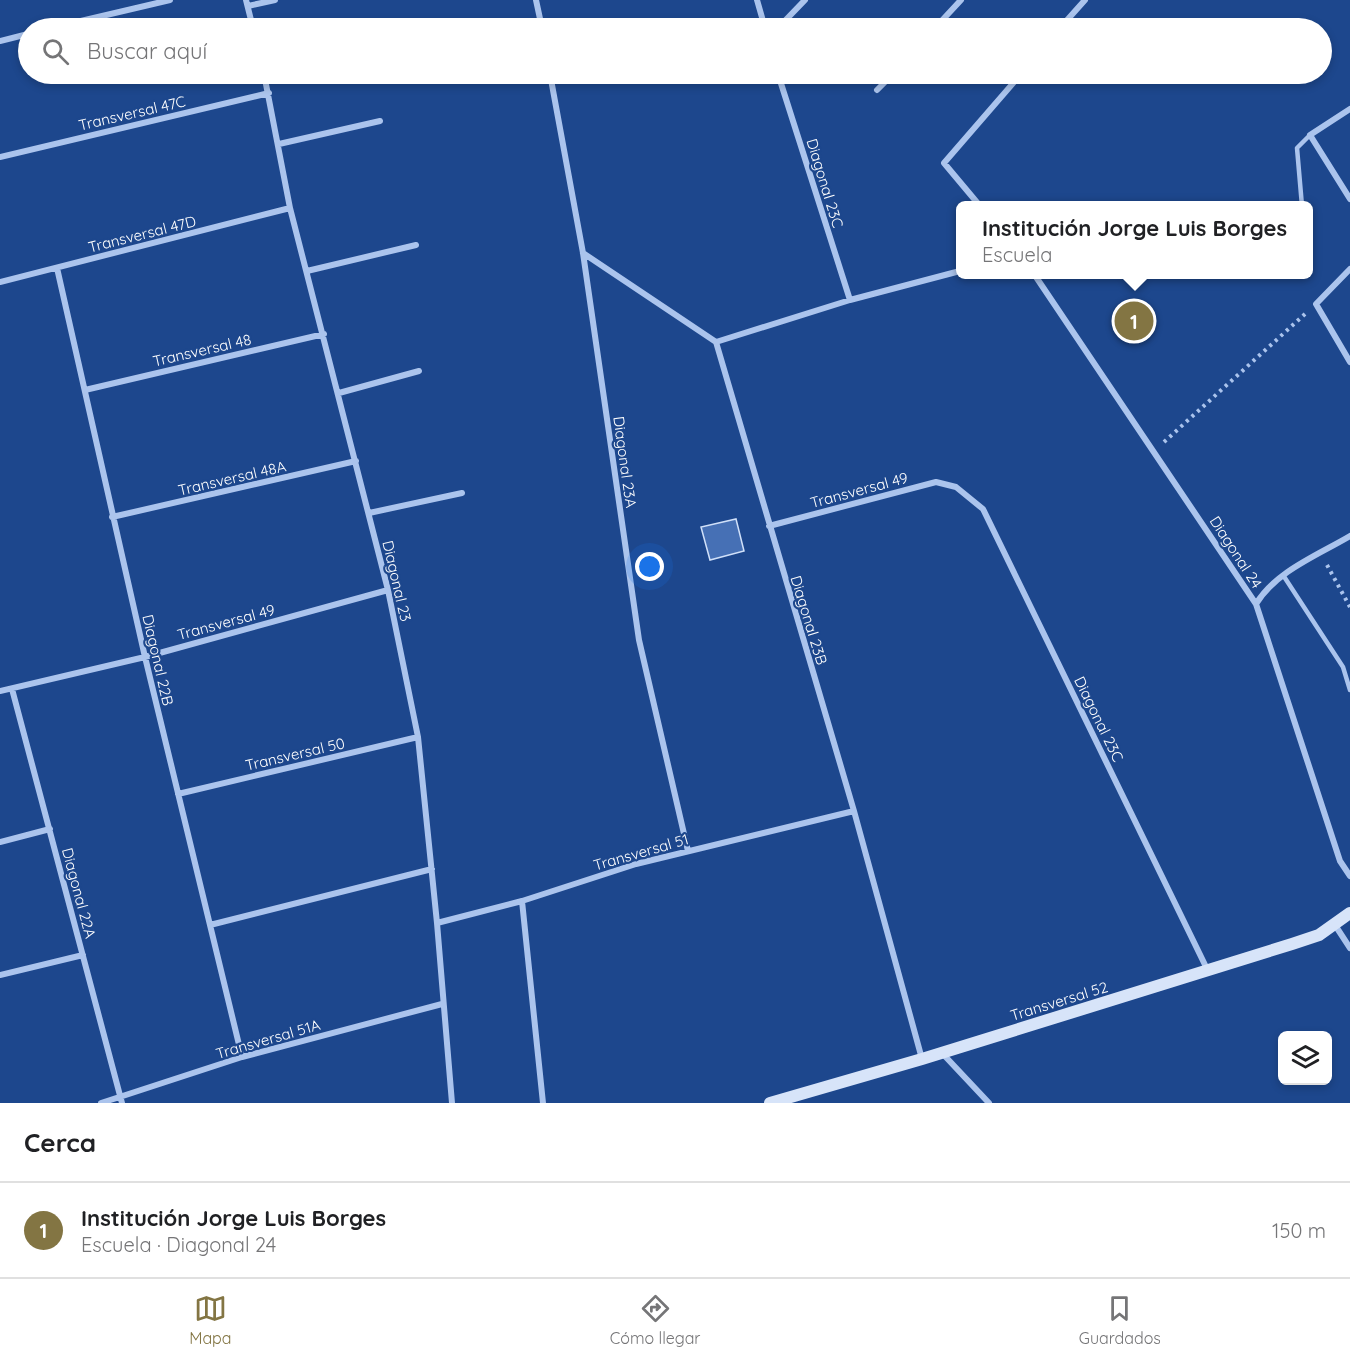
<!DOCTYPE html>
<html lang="es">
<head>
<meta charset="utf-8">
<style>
  :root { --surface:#fff; --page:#f6f6f6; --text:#202124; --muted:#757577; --line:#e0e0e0; --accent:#837543 }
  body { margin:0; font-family:Quicksand,sans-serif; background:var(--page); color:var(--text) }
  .controls { position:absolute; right:18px; bottom:18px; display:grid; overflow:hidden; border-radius:9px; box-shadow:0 3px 9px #0003 }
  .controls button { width:54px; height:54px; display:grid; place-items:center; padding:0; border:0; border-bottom:2px solid var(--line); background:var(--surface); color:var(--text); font:30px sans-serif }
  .you { position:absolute; left:650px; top:567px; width:21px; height:21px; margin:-15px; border:4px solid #fff; border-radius:50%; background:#1a73e8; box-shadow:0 0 0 9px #1a73e833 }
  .badge { display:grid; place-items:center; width:39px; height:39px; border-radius:50%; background:var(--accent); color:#fff; font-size:20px; font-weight:700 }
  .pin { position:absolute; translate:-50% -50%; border:3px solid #fff; box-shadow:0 2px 6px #0006 }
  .popup { position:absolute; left:956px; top:201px; width:357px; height:78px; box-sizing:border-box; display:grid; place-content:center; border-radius:9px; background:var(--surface); filter:drop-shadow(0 2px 4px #0005); font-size:20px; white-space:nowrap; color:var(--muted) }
  .popup b { font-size:22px; color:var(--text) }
  .popup::after { content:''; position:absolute; left:50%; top:100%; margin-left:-12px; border:12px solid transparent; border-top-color:var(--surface) }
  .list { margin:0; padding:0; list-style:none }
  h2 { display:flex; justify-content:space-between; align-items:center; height:78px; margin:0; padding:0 24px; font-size:26px }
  h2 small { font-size:20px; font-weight:400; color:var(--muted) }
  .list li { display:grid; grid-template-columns:39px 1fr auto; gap:18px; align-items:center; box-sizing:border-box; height:96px; padding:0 24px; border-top:2px solid var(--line) }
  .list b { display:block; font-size:22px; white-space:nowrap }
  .list p { margin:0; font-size:20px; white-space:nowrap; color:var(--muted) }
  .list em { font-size:20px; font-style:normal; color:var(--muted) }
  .icon { flex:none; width:33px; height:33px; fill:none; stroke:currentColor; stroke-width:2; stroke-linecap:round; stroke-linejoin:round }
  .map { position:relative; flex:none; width:1350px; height:1103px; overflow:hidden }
  .search { position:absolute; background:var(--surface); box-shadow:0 3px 9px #0003; left:18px; right:18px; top:18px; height:66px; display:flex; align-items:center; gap:15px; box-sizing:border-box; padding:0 21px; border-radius:33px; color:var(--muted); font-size:22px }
  .sheet { height:174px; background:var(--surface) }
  nav { display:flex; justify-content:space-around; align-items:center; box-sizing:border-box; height:84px; border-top:2px solid var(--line); background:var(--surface); font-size:16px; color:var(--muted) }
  nav a { display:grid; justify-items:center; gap:3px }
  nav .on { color:var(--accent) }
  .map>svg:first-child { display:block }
  .building { fill:#4670b5; stroke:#d0e0f9; stroke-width:1.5 }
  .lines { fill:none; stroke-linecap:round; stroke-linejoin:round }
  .path { stroke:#abc4ed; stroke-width:4; stroke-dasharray:3 4.5; stroke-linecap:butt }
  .lane { stroke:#abc4ed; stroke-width:4.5 }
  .street { stroke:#abc4ed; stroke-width:6 }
  .secondary { stroke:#d7e4f9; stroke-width:12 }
  .labels { text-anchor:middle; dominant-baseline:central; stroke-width:4.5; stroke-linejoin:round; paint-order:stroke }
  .street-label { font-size:15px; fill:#fff; stroke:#1d478d }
</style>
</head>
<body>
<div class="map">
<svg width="1350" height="1103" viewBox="0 0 1350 1103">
  <rect width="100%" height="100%" fill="#1d478d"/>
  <path class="building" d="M736 519 744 551 710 560 701 527Z"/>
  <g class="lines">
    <path class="path" d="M1164 442 1305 314
      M1327 565 1350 607"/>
    <path class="lane" d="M1302 206 1297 148 1310 135
      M1283 575 1343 667 1350 690"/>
    <path class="street" d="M246 0 253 28
      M536 0 542 28
      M757 0 765 28
      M248 6 275 0
      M51 28 170 0
      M778 28 805 0
      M935 28 961 0
      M1060 28 1085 0
      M0 41 28 34
      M264 74 290 208 388 590 418 737 437 923 452 1103
      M550 74 583 253 639 640 688 851
      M778 74 850 300
      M877 90 893 74
      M1350 109 1310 135 1350 199
      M279 144 380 121
      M0 157 269 93
      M980 206 944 163 1021 74
      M583 253 716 342 854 811 922 1059
      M57 268 145 657 242 1057
      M1350 269 1316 304 1350 362
      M307 271 416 245
      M1034 274 1256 604 1340 861 1350 876
      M0 282 290 208
      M716 342 850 300 960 271
      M85 390 324 334
      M339 393 419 371
      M369 513 462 493
      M112 517 356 461
      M769 526 936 482 956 487 983 509 1208 971
      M1256 604C1276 571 1318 555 1350 536
      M12 689 122 1103
      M0 691 145 657 388 590
      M178 794 418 737
      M0 842 50 829
      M522 901 543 1103
      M437 923 522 901 636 864 854 811
      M210 925 432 869
      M1335 925 1350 948
      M0 975 83 955
      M942 1053 989 1103
      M101 1103 242 1057 442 1004"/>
    <path class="secondary" d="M770 1103 922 1059 1292 944 1319 935 1350 913"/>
  </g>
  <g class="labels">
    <g class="street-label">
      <text transform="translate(132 113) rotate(-13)">Transversal 47C</text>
      <text transform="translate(825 183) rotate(73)">Diagonal 23C</text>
      <text transform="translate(142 234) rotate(-14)">Transversal 47D</text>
      <text transform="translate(202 350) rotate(-13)">Transversal 48</text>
      <text transform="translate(625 462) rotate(82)">Diagonal 23A</text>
      <text transform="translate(232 478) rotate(-13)">Transversal 48A</text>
      <text transform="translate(859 490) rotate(-15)">Transversal 49</text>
      <text transform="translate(1236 552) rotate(57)">Diagonal 24</text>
      <text transform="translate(397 581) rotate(77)">Diagonal 23</text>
      <text transform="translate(809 620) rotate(73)">Diagonal 23B</text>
      <text transform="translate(226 622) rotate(-15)">Transversal 49</text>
      <text transform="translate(158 660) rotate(77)">Diagonal 22B</text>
      <text transform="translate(1099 719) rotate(64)">Diagonal 23C</text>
      <text transform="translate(295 754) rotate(-13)">Transversal 50</text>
      <text transform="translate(641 852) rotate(-16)">Transversal 51</text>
      <text transform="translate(79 893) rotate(75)">Diagonal 22A</text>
      <text transform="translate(1059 1001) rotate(-17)">Transversal 52</text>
      <text transform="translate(268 1039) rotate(-16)">Transversal 51A</text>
    </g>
  </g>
</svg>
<div class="controls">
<button><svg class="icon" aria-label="layers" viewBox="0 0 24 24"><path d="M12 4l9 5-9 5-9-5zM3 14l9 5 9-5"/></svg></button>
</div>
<div class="you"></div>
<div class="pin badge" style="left:1134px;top:321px">1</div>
<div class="popup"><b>Institución Jorge Luis Borges</b>Escuela</div>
<div class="search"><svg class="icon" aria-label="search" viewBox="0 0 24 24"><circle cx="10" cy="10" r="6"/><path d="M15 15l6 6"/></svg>Buscar aquí</div>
</div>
<section class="sheet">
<h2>Cerca<small></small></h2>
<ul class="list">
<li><span class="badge">1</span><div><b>Institución Jorge Luis Borges</b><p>Escuela · Diagonal 24</p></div><em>150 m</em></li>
</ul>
</section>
<nav>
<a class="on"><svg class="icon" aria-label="map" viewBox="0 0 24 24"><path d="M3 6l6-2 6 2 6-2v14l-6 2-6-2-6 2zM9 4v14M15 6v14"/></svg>Mapa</a>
<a><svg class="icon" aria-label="directions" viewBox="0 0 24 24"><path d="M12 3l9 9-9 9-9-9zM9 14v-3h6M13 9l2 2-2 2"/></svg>Cómo llegar</a>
<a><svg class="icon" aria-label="saved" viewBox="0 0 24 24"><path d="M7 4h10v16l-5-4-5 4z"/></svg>Guardados</a>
</nav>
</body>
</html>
